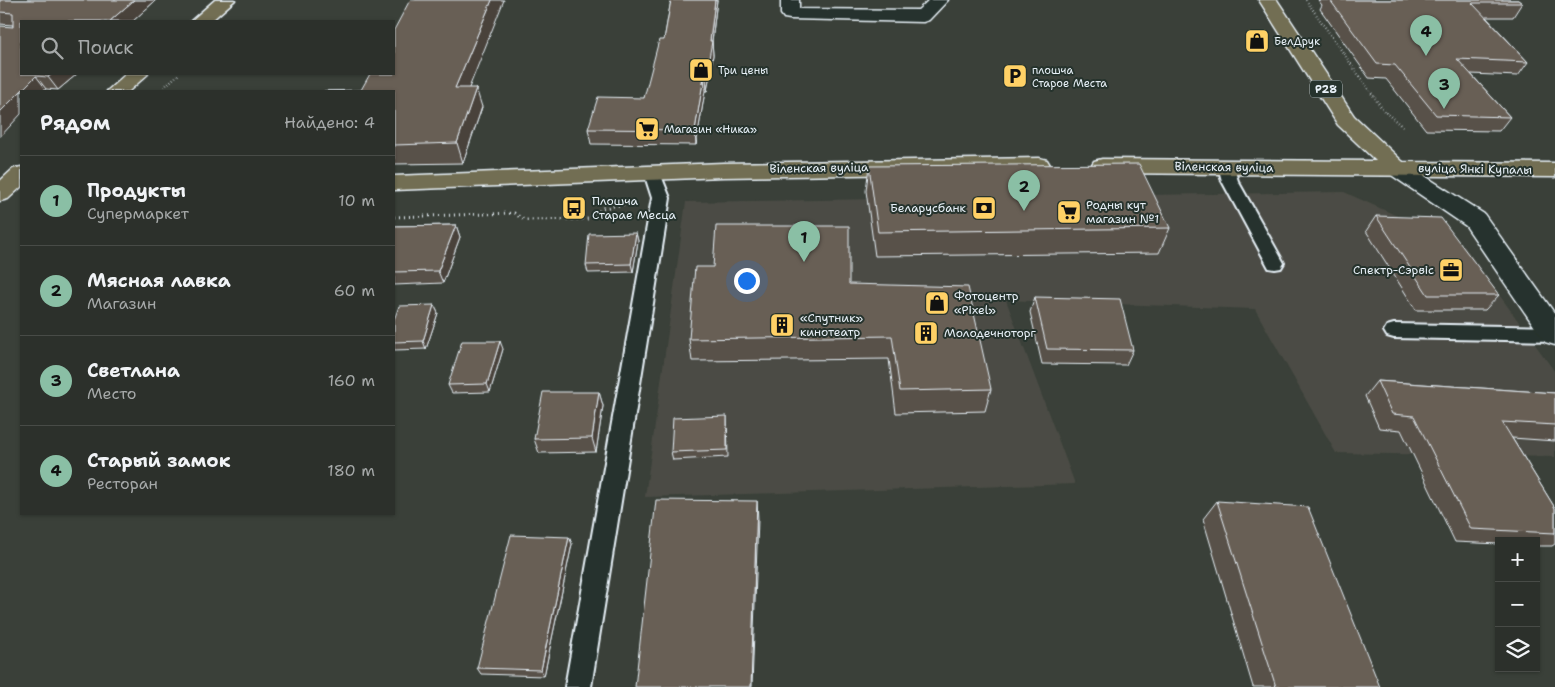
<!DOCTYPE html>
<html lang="ru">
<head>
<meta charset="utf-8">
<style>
  :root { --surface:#2c302b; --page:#383c37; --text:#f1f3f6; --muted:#a6a9a9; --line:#484b47; --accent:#8abfa5 }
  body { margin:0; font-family:"Shantell Sans",sans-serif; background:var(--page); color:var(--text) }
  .controls { position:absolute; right:15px; bottom:15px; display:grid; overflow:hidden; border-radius:0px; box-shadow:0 1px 4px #0004 }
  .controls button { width:45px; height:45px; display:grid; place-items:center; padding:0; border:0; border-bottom:1px solid var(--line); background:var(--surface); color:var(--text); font:25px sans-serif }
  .you { position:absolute; left:746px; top:280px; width:18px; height:18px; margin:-12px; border:4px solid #fff; border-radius:50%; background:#1a73e8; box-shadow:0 0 0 8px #1a73e833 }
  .badge { display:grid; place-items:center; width:32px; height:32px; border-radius:50%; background:var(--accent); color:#111; font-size:16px; font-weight:700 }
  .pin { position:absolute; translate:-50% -41px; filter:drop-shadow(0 1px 2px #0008) }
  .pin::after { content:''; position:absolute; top:26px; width:18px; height:15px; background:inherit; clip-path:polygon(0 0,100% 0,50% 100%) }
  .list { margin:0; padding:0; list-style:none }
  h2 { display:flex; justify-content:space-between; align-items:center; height:65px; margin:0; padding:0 20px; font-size:21px }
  h2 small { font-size:16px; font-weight:400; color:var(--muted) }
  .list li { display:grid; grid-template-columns:32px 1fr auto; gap:15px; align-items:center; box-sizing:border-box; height:90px; padding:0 20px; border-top:1px solid var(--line) }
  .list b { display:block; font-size:19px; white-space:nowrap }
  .list p { margin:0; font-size:16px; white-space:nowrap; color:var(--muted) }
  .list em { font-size:16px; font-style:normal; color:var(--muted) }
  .icon { flex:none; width:28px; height:28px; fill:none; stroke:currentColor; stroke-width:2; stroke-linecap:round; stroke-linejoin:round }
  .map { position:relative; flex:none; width:1555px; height:687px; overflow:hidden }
  .search { position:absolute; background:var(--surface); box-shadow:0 1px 4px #0004; left:20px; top:20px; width:375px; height:55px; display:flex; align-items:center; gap:12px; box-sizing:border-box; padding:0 18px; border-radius:0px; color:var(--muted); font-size:19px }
  .panel { position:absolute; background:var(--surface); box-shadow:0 1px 4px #0004; left:20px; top:90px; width:375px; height:425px; border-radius:0px }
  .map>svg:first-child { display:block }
  .built { fill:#4b4c45 }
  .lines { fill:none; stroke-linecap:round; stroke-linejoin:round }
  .lane-casing { stroke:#e8f1f8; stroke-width:4 }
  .street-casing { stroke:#e8f1f8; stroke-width:3 }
  .secondary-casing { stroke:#e8f1f8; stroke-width:3 }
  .primary-casing { stroke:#e8f1f8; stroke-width:3 }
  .path-far1 { stroke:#e8f1f8; stroke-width:2.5; stroke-dasharray:0.5 2.5; stroke-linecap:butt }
  .path { stroke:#e8f1f8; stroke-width:3; stroke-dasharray:1 4; stroke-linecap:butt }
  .lane { fill:#26332d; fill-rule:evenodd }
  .street { fill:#26332d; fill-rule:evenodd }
  .secondary { fill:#26332d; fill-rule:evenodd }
  .primary { fill:#726e52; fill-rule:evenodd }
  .wall { fill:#595148; stroke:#e8f1f8 }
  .shaded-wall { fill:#49423b; stroke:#e8f1f8 }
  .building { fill:#685e54; stroke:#e8f1f8 }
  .labels { text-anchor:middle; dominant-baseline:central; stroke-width:4; stroke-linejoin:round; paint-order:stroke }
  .far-poi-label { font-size:11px; fill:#e8f1f8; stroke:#26332d; text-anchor:start }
  .shield { fill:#26332d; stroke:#aeb8bb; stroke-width:1 }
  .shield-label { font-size:11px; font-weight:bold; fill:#e8f1f8 }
  .street-label { font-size:12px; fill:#e8f1f8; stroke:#26332d }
  .poi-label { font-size:12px; fill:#e8f1f8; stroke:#26332d; text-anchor:start }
</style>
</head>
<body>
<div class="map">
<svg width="1555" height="687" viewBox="0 0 1555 687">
  <rect width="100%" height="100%" fill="#3a4039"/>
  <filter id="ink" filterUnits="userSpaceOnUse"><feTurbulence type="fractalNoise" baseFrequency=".02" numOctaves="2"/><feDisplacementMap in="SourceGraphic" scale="10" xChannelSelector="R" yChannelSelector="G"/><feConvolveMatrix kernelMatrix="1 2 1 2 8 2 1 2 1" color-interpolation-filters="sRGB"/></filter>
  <g filter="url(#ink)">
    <path class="built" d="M1344 192 1464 246 1555 372V457L1336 453 1255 309 1006 300 1075 484 645 497 686 202Z"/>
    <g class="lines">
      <defs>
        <path id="lane" d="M1226 161 1232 162 1238 181 1284 263 1281 268 1275 269 1269 268 1222 181 1218 166 1220 162Z
          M652 168 658 169 660 173 670 198 591 687H565L652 198 644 173 646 169Z
          M1394 324 1555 327V341L1394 338 1387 336 1384 331 1387 326Z"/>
        <path id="street" d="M781 0H799V9L918 10 929 0H948L929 20 923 22 790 19 784 18 781 14Z"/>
        <path id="secondary" d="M1395 160 1403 162 1484 214 1555 314V345L1545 342 1466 226 1387 172 1384 167 1387 162Z"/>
        <path id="primary" d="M215 0H235L211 21H191Z
          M1259 0H1277L1354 116 1403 162 1555 163V177L1102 173 1094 171 1091 166 1094 161 1102 159 1376 161 1338 125Z
          M126 74H148L129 91H107Z
          M1039 158 1047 160 1050 165 1047 170 1039 172 723 177 394 190V176L723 163Z
          M21 167V187L8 199 0 201V181L13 169Z"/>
      </defs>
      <use href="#lane" class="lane-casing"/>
      <use href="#street" class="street-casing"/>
      <use href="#secondary" class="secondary-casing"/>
      <use href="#primary" class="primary-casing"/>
      <path class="path-far1" d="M1306 0 1384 111 1404 128
        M164 87 179 74"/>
      <path class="path" d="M394 217 514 213 524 220 589 219 603 208 626 204"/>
      <use href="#lane" class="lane"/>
      <use href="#street" class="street"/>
      <use href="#secondary" class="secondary"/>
      <use href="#primary" class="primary"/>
    </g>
    <path class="wall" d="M0 0H156L133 21H21L77 74 58 90 46 89 43 91H21L13 25 0 24Z
      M671 0H717L712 41 713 55 707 91H705L696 145 591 144 588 129 644 98 664 40Z
      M1318 0H1518L1522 3 1513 17H1486L1528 62 1518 76 1471 74 1510 117 1499 131 1426 130 1386 79 1369 78 1320 9 1322 5Z
      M469 88 482 107 463 163 394 164V91Z
      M869 166 1170 228 1159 253 875 256 866 191Z
      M1376 216 1499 295 1485 310H1416L1366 231Z
      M456 225 460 237 443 283 394 285V226Z
      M636 233 638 241 633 272 588 273 586 265Z
      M849 284 991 389 985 411 896 413 889 359 692 361 689 339Z
      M1035 297 1133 350 1126 365 1042 364 1030 312Z
      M434 305 438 313 426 349 394 350V320Z
      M503 349 490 392 452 393 448 385Z
      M1377 381 1555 393V441L1512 438 1555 508V544L1552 546H1536V541H1499V544L1455 542 1401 430 1379 428 1365 396Z
      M599 392 603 406 596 452 539 453 534 439Z
      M727 416 728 457 673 460 671 452Z
      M1217 501 1380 687H1253L1203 519Z
      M569 537 572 544 544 676 481 674 477 668Z"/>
    <path class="shaded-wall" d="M134 0H156L133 21H110Z
      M492 0H504L461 108 455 88Z
      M715 0H717L712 41 713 55 707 91 706 76 710 41Z
      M52 74H77L58 90 48 77Z
      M36 76 46 89 43 91H21V114L0 137V112Z
      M704 76 705 91 696 145 695 130Z
      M476 88 482 107 463 163 457 143Z
      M456 225 460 237 443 283 438 271Z
      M636 233 638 241 633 272 631 264Z
      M434 305 438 313 426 349 423 341Z
      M500 341 503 349 490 392 487 384Z
      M599 392 603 406 596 452 592 438Z
      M757 501 758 519 752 687H751Z
      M569 537 572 544 544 676 541 670Z"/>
    <path class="building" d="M0 0H134L110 21H21V74H52L48 77 36 76 0 112V26L13 27V13L0 12Z
      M410 0H492L455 88H476L457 143 394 145V91H324L361 90 370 74H394V30Z
      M671 0H715L710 41H712L706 76H704L695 130 588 129 598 97 644 98 659 40H664Z
      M1330 0H1518L1522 3H1472L1528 62 1457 59 1510 117 1436 115 1395 65 1377 64Z
      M1139 164 1170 228 878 232 869 166Z
      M1376 216 1441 218 1499 295H1428Z
      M456 225 438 271 394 272V226Z
      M716 226H849V284L968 287 991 389 900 391 892 336 689 339 695 267H713Z
      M636 233 631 264 586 265 589 234Z
      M1035 297 1120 299 1133 350 1047 349Z
      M434 305 423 341 394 342V320L399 306Z
      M462 341H500L487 384 448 385Z
      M1377 381 1555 393V425L1502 422 1555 508V533L1471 529 1414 416 1392 414Z
      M543 392H599L592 438 534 439Z
      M727 416V450L671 452 673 418Z
      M656 500 757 501 751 687H635Z
      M1217 501 1308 507 1380 687H1276Z
      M511 535 569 537 541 670 477 668Z"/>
  </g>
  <defs>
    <symbol id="shop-square" viewBox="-11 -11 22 22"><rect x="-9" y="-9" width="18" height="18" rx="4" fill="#ffd166" stroke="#26332d"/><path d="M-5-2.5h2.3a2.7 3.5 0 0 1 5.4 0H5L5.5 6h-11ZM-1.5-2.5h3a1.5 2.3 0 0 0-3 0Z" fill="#111"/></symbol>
    <symbol id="parking-square" viewBox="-11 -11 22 22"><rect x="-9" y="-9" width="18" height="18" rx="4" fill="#ffd166" stroke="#26332d"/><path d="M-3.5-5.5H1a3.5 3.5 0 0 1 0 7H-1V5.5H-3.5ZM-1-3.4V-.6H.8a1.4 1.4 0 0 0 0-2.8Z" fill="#111"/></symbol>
    <symbol id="supermarket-square" viewBox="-11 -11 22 22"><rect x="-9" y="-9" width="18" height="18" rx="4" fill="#ffd166" stroke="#26332d"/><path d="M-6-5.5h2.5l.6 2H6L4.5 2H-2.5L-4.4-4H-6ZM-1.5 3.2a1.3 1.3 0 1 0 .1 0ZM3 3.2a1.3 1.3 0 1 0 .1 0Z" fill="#111"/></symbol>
    <symbol id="bus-square" viewBox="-11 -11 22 22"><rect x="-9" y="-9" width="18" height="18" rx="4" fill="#ffd166" stroke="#26332d"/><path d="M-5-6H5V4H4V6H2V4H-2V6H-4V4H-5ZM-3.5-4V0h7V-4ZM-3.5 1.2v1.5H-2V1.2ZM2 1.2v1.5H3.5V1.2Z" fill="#111"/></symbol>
    <symbol id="bank-square" viewBox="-11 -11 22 22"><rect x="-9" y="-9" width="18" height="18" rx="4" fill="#ffd166" stroke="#26332d"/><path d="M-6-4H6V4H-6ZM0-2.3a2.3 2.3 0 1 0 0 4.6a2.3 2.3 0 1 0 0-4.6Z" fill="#111"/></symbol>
    <symbol id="office-square" viewBox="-11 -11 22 22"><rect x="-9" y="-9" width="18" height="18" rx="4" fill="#ffd166" stroke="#26332d"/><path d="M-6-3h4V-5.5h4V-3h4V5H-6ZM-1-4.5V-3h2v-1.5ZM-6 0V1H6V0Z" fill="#111"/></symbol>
    <symbol id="building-square" viewBox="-11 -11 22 22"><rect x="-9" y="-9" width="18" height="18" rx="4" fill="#ffd166" stroke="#26332d"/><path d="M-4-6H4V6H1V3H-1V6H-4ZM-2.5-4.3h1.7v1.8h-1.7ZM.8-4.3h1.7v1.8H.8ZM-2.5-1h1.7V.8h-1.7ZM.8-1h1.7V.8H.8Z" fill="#111"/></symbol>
  </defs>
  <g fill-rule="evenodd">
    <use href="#shop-square" x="1243" y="27" width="28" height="28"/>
    <use href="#shop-square" x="687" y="56" width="28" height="28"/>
    <use href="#parking-square" x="1001" y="62" width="28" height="28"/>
    <use href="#supermarket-square" x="633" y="115" width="28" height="28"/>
    <use href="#bus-square" x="560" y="194" width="28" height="28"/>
    <use href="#bank-square" x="970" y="194" width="28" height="28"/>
    <use href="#supermarket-square" x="1055" y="198" width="28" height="28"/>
    <use href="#office-square" x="1437" y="256" width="28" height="28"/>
    <use href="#shop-square" x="923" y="289" width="28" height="28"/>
    <use href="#building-square" x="768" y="311" width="28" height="28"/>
    <use href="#building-square" x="912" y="319" width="28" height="28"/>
  </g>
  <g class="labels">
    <g class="far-poi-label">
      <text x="1274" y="41">БелДрук</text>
      <text x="718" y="70">Три цены</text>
      <text x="1032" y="70">плошча<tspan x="1032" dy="13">Старое Места</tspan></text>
      <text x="664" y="129">Магазин «Ника»</text>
    </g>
    <rect class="shield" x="1310" y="80.5" width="32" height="17" rx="4"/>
    <g class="shield-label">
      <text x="1326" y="89">Р28</text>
    </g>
    <g class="street-label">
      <text transform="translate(1224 167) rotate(1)">Віленская вуліца</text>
      <text transform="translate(819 168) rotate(-1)">Віленская вуліца</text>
      <text transform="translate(1475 169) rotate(1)">вуліца Янкі Купалы</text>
    </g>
    <g class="poi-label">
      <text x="592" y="201">Плошча<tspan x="592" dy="14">Старае Месца</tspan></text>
      <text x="1086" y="205">Родны кут<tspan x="1086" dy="14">магазин №1</tspan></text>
      <text x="966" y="208" text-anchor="end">Беларусбанк</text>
      <text x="1434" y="270" text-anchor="end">Спектр-Сэрвіс</text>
      <text x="954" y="296">Фотоцентр<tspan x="954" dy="14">«Pixel»</tspan></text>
      <text x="800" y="318">«Спутник»<tspan x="800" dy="14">кинотеатр</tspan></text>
      <text x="944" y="333">Молодечноторг</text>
    </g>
  </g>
</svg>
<div class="controls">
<button>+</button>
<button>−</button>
<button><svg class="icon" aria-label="layers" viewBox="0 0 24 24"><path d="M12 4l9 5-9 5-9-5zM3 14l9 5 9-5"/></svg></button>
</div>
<div class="you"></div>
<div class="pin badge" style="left:804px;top:262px">1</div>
<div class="pin badge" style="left:1024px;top:211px">2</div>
<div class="pin badge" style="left:1444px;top:109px">3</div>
<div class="pin badge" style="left:1426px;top:56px">4</div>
<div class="search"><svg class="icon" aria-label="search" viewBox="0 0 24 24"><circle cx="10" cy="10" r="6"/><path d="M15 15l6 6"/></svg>Поиск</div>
<section class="panel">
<h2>Рядом<small>Найдено: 4</small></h2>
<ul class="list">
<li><span class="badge">1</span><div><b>Продукты</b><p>Супермаркет</p></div><em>10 m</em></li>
<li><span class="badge">2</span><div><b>Мясная лавка</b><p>Магазин</p></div><em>60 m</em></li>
<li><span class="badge">3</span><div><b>Светлана</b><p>Место</p></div><em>160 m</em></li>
<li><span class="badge">4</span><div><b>Старый замок</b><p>Ресторан</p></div><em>180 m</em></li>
</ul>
</section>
</div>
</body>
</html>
